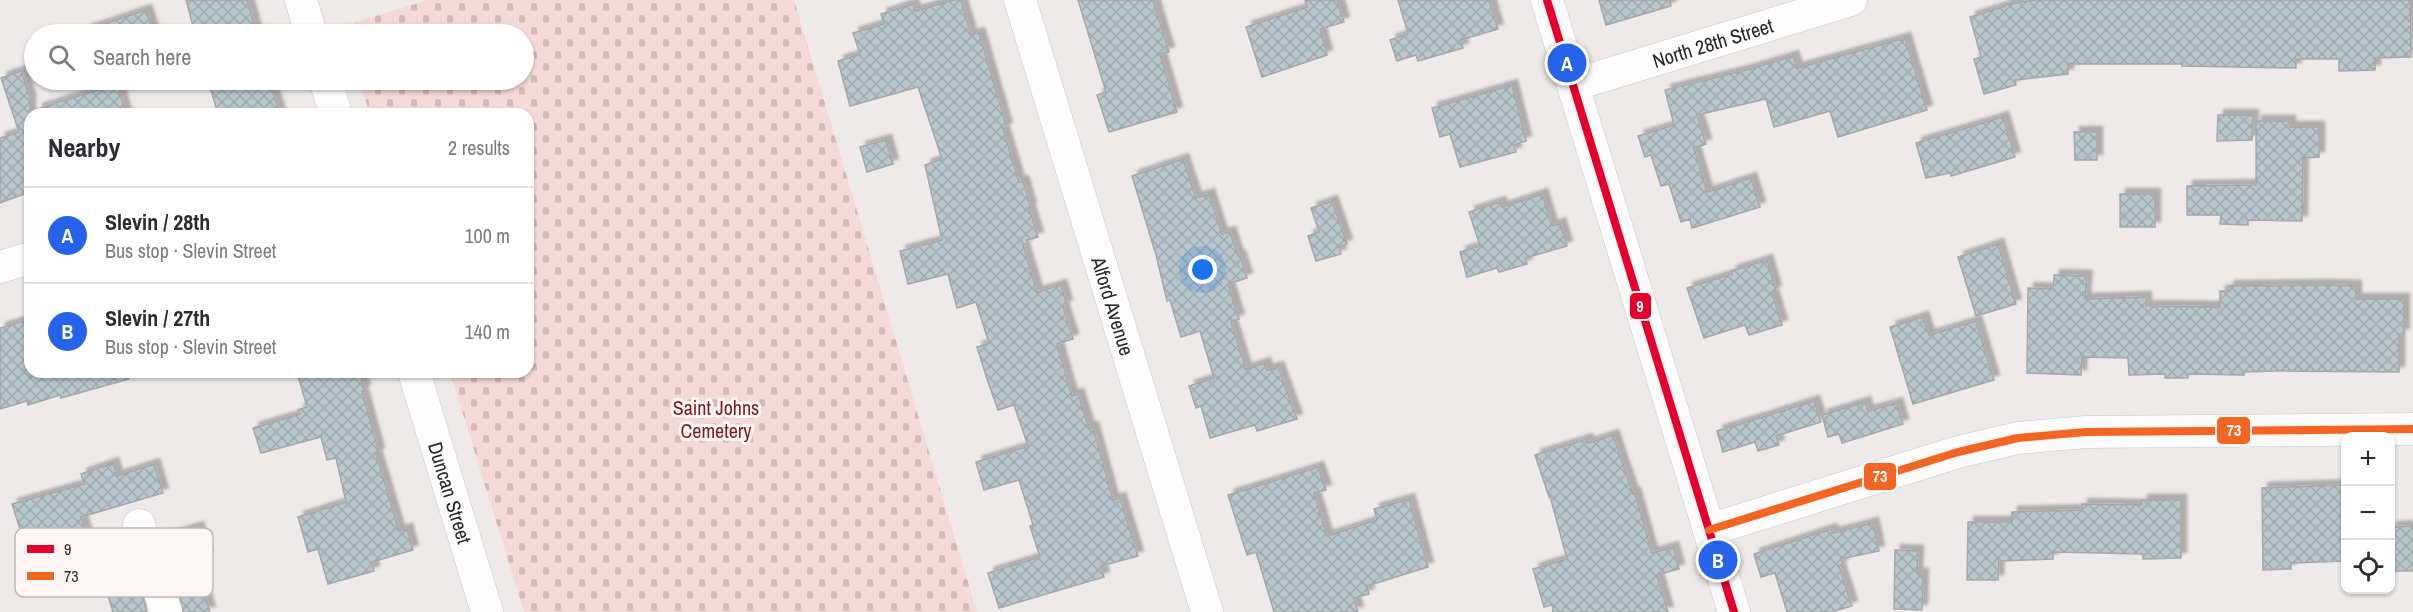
<!DOCTYPE html>
<html lang="en">
<head>
<meta charset="utf-8">
<style>
  :root { --surface:#fff; --page:#f2f2f3; --text:#2b2b33; --muted:#7c7c81; --line:#e1e1e2; --accent:#2563eb }
  body { margin:0; font-family:"Archivo Narrow",sans-serif; background:var(--page); color:var(--text) }
  .controls { position:absolute; right:18px; bottom:18px; display:grid; overflow:hidden; border-radius:12px; box-shadow:0 2px 4px #0004 }
  .controls button { width:54px; height:54px; display:grid; place-items:center; padding:0; border:0; border-bottom:2px solid var(--line); background:var(--surface); color:var(--text); font:30px sans-serif }
  .you { position:absolute; left:1203px; top:270px; width:21px; height:21px; margin:-15px; border:4px solid #fff; border-radius:50%; background:#1a73e8; box-shadow:0 0 0 9px #1a73e833 }
  .badge { display:grid; place-items:center; width:39px; height:39px; border-radius:50%; background:var(--accent); color:#fff; font-size:20px; font-weight:700 }
  .pin { position:absolute; translate:-50% -50%; border:3px solid #fff; box-shadow:0 2px 6px #0006 }
  .list { margin:0; padding:0; list-style:none }
  h2 { display:flex; justify-content:space-between; align-items:center; height:78px; margin:0; padding:0 24px; font-size:26px }
  h2 small { font-size:20px; font-weight:400; color:var(--muted) }
  .list li { display:grid; grid-template-columns:39px 1fr auto; gap:18px; align-items:center; box-sizing:border-box; height:96px; padding:0 24px; border-top:2px solid var(--line) }
  .list b { display:block; font-size:22px; white-space:nowrap }
  .list p { margin:0; font-size:20px; white-space:nowrap; color:var(--muted) }
  .list em { font-size:20px; font-style:normal; color:var(--muted) }
  .icon { flex:none; width:33px; height:33px; fill:none; stroke:currentColor; stroke-width:2; stroke-linecap:round; stroke-linejoin:round }
  .map { position:relative; flex:none; width:2413px; height:612px; overflow:hidden }
  .search { position:absolute; background:var(--surface); box-shadow:0 2px 4px #0004; left:24px; top:24px; width:510px; height:66px; display:flex; align-items:center; gap:15px; box-sizing:border-box; padding:0 21px; border-radius:33px; color:var(--muted); font-size:22px }
  .panel { position:absolute; background:var(--surface); box-shadow:0 2px 4px #0004; left:24px; top:108px; width:510px; height:270px; border-radius:18px }
  .map>svg:first-child { display:block }
  .cemetery { fill:url(#cemetery-stones) }
  .building { fill:url(#building-cross-hatch); stroke:#a8a7a7; stroke-width:1.5; filter:url(#shadow) }
  .lines { fill:none; stroke-linecap:round; stroke-linejoin:round }
  .minor-casing { stroke:#cbc7c6; stroke-width:33 }
  .minor { stroke:#fdfcfc; stroke-width:32 }
  .bus-1-casing { stroke:#fef6f5; stroke-width:12 }
  .bus-2-casing { stroke:#fef6f5; stroke-width:12 }
  .bus-1 { stroke:#e4002b; stroke-width:8 }
  .bus-2 { stroke:#f26522; stroke-width:8 }
  .labels { text-anchor:middle; dominant-baseline:central; stroke-width:6; stroke-linejoin:round; paint-order:stroke }
  .street-label { font-size:20px; fill:#2a2626; stroke:#fef6f5 }
  .park-label { font-size:20px; fill:#791d1a; stroke:#fef6f5 }
  .key { fill:#fef6f5; stroke:#beb8b7; stroke-width:1.5 }
  .key-label { font-size:16px; fill:#2a2626 }
  .line-badge { stroke:#fef6f5; stroke-width:2 }
  .badge-label { font-size:16px; text-anchor:middle; font-weight:bold; fill:#fff }
</style>
</head>
<body>
<div class="map">
<svg width="2413" height="612" viewBox="0 0 2413 612">
  <defs>
    <pattern id="cemetery-stones" width="16" height="16" patternUnits="userSpaceOnUse" patternTransform="scale(1.5)"><rect width="16" height="16" fill="#f5d9d6"/><path d="M2 7V4a2 2 0 0 1 4 0v3zM10 15v-3a2 2 0 0 1 4 0v3z" fill="#d2bab8"/></pattern>
    <pattern id="building-cross-hatch" width="8" height="8" patternUnits="userSpaceOnUse" patternTransform="scale(1.5)"><rect width="8" height="8" fill="#b8c7cd"/><path d="M0 0l8 8M0 8l8-8" fill="none" stroke="#9eabb0"/></pattern>
    <filter id="shadow"><feDropShadow dx="5.5" dy="-5.5" stdDeviation="1.5" flood-color="#0004"/></filter>
  </defs>
  <rect width="100%" height="100%" fill="#efeaea"/>
  <path class="cemetery" d="M428 0H794L977 612H524L450 372H528V114H370L359 80H524V34H345L343 26Z"/>
  <path class="building" d="M186 0H247L257 34H195Z
    M953 0H961L971 35 979 33 1007 128 1003 129 1019 182 1023 181 1031 208H1029L1038 237 1027 240 1028 244 1023 245 1037 292 1061 285 1067 305 1063 307 1073 339 1057 344 1072 396 1078 394 1089 428 1093 427 1113 500 1120 498 1138 556 1101 566 1104 577 999 608 988 573 1040 557 1030 526 1033 525 1019 480 984 490 976 462 1028 446 1014 405 998 410 987 379 977 347 989 343 976 302 957 308 948 274 908 284 900 251 942 240 925 165 942 159 918 87 850 106 838 61 860 54 853 33 884 24 881 14 913 4 915 11Z
    M1078 0H1153L1169 52 1160 54 1177 112 1109 132 1097 95 1106 92Z
    M1305 0H1337L1344 22 1320 29 1327 55 1262 77 1246 27 1307 7Z
    M1398 0H1489L1498 29 1461 40 1463 48 1418 61 1416 55 1397 61 1390 40 1408 34Z
    M1599 0H1670L1671 6 1606 25Z
    M2037 0H2410L2411 57 2375 58V70L2339 71V59H2296V68L2182 66V64H2068V74L2015 80 2016 85 1984 94 1974 59 1981 57 1970 17 2006 6V4Z
    M146 10 154 34H86V30Z
    M1905 38 1927 110 1838 137 1830 111 1774 127 1766 99 1697 115 1706 144 1694 148 1707 192 1751 178 1760 207 1692 228 1690 219 1681 222 1669 184 1661 186 1651 155 1645 157 1638 136 1674 125 1665 90 1750 69 1793 56 1797 68Z
    M21 71 30 98V192L0 203V138L19 132 1 78Z
    M208 80H269L280 114H218Z
    M117 84 126 114H38L37 109Z
    M1512 85 1526 141 1514 145 1516 152 1460 167 1450 134 1440 137 1432 108Z
    M2218 115H2253L2252 140 2217 141Z
    M2003 117 2015 157 1951 176 1950 173 1926 178 1916 143Z
    M2256 121H2290V127H2319V157L2303 158 2302 221 2248 220V225L2220 224 2221 215H2187V186L2256 185Z
    M2074 132H2097V160H2075Z
    M886 140 893 164 867 172 860 147Z
    M1183 159 1196 198 1209 194 1222 234 1230 232 1238 256H1240L1247 278 1228 284 1239 319 1231 322 1246 369 1265 363 1267 370 1278 367 1297 419 1257 431 1255 425 1210 438 1201 406 1196 408 1189 386 1214 378 1200 331 1181 337 1170 300 1167 301 1156 255 1132 176Z
    M1542 194 1552 226 1560 223 1567 246 1525 258 1527 264 1499 272 1497 268 1467 277 1460 252 1480 246 1469 212 1500 202 1502 207Z
    M2120 194H2155V227H2120Z
    M1332 201 1347 244 1339 247 1341 254 1316 261 1308 236 1319 232 1311 208Z
    M1998 244 2016 304 1976 316 1958 257Z
    M1767 260 1776 291 1772 292 1782 325 1749 335 1745 325 1704 338 1687 288 1732 274 1731 271Z
    M2054 275 2087 276 2085 299 2146 297V306L2220 307V291H2228L2229 286 2327 285 2356 286V299H2404V334H2399V372L2275 371 2244 372V375L2188 374V378H2165V374L2129 375 2128 358 2082 357 2081 375 2027 373 2028 288 2053 289Z
    M1923 317 1929 335 1976 321 1994 380 1913 404 1890 327Z
    M30 319V372H128L129 379 61 398 60 395 28 405 27 401 0 409V328Z
    M297 372H359L365 390 362 391 379 453 376 454 399 531 407 529 413 550 372 562 374 571 328 584 318 549 308 552 298 517 346 502 336 458 327 460 321 437 261 453 253 428 300 414 298 410 307 407Z
    M1814 401 1821 422 1776 436 1779 445 1758 451 1755 442 1723 452 1717 431Z
    M1865 402 1868 411 1897 403 1903 424 1842 443 1839 434 1828 437 1822 415Z
    M1613 435 1633 494 1635 493 1652 553 1673 547 1679 569 1657 575 1668 612H1553L1552 605 1544 607 1533 569 1567 559 1550 496 1549 497 1535 455 1587 439 1588 443Z
    M113 463 117 476 154 464 163 493 81 517 98 572 68 582 67 577 55 581 39 527 21 532 12 504 84 484 81 474Z
    M1318 467 1326 490 1314 493 1327 536 1377 520 1374 509 1409 499 1428 567 1367 586 1369 594 1354 598 1358 612H1274L1256 552 1247 555 1228 495Z
    M2346 485V561L2291 563V569L2263 570 2262 488Z
    M2142 500H2181V558L2143 559V554L2053 552V559L1999 561 1998 580H1967L1968 522H2012V512L2082 510V504L2142 505Z
    M1873 523 1879 551 1841 559 1843 564 1839 566 1852 606 1831 612H1787L1775 573 1761 577 1754 554 1831 529 1833 533Z
    M2413 526V571H2391V527Z
    M198 527 207 558 195 562 210 612H183L162 538Z
    M1895 550 1918 551 1917 574H1923L1922 610 1894 609Z
    M134 570 147 612H113L103 579Z"/>
  <g class="lines">
    <defs>
      <g id="minor">
        <path d="M301 0 311 34"/>
        <path id="s1" d="M1020 0 1207 612"/>
        <path d="M1547 0 1734 612"/>
        <path d="M325 80 336 114"/>
        <path id="s2" d="M1573 85 1851 0"/>
        <path d="M0 267 30 258"/>
        <path id="s3" d="M414 372 487 612"/>
        <path d="M139 525 166 612"/>
        <path d="M1709 530 1958 452 2018 438 2086 432 2413 429"/>
      </g>
    </defs>
    <use href="#minor" class="minor-casing"/>
    <use href="#minor" class="minor"/>
    <defs>
      <path id="bus-1" d="M1547 0 1734 612"/>
      <path id="bus-2" d="M1709 530 1958 452 2018 438 2086 432 2413 429"/>
    </defs>
    <use href="#bus-1" class="bus-1-casing"/>
    <use href="#bus-2" class="bus-2-casing"/>
    <use href="#bus-1" class="bus-1"/>
    <use href="#bus-2" class="bus-2"/>
  </g>
  <g class="labels">
    <g class="street-label">
      <text stroke="none"><textPath href="#s2" startOffset="146">North 28th Street</textPath></text>
      <text stroke="none"><textPath href="#s1" startOffset="320">Alford Avenue</textPath></text>
      <text stroke="none"><textPath href="#s3" startOffset="126">Duncan Street</textPath></text>
    </g>
    <g class="park-label">
      <text x="716" y="407">Saint Johns<tspan x="716" dy="23">Cemetery</tspan></text>
    </g>
  </g>
  <rect x="15" y="528" width="198" height="69" rx="9" class="key"/>
  <rect x="27" y="545" width="27" height="8" fill="#e4002b"/>
  <rect x="27" y="572" width="27" height="8" fill="#f26522"/>
  <g class="key-label">
    <text x="64" y="555">9</text>
    <text x="64" y="582">73</text>
  </g>
  <g class="line-badge">
    <rect x="1629" y="292" width="23" height="28" rx="6" fill="#e4002b"/>
    <rect x="2216" y="416" width="35" height="29" rx="6" fill="#f26522"/>
    <rect x="1863" y="462" width="34" height="29" rx="6" fill="#f26522"/>
  </g>
  <g class="badge-label">
    <text x="1640" y="312">9</text>
    <text x="2234" y="436">73</text>
    <text x="1880" y="482">73</text>
  </g>
</svg>
<div class="controls">
<button>+</button>
<button>−</button>
<button><svg class="icon" aria-label="locate" viewBox="0 0 24 24"><circle cx="12" cy="12" r="6"/><path d="M12 2v4M12 18v4M2 12h4M18 12h4"/></svg></button>
</div>
<div class="you"></div>
<div class="pin badge" style="left:1567px;top:63px">A</div>
<div class="pin badge" style="left:1718px;top:560px">B</div>
<div class="search"><svg class="icon" aria-label="search" viewBox="0 0 24 24"><circle cx="10" cy="10" r="6"/><path d="M15 15l6 6"/></svg>Search here</div>
<section class="panel">
<h2>Nearby<small>2 results</small></h2>
<ul class="list">
<li><span class="badge">A</span><div><b>Slevin / 28th</b><p>Bus stop · Slevin Street</p></div><em>100 m</em></li>
<li><span class="badge">B</span><div><b>Slevin / 27th</b><p>Bus stop · Slevin Street</p></div><em>140 m</em></li>
</ul>
</section>
</div>
</body>
</html>
